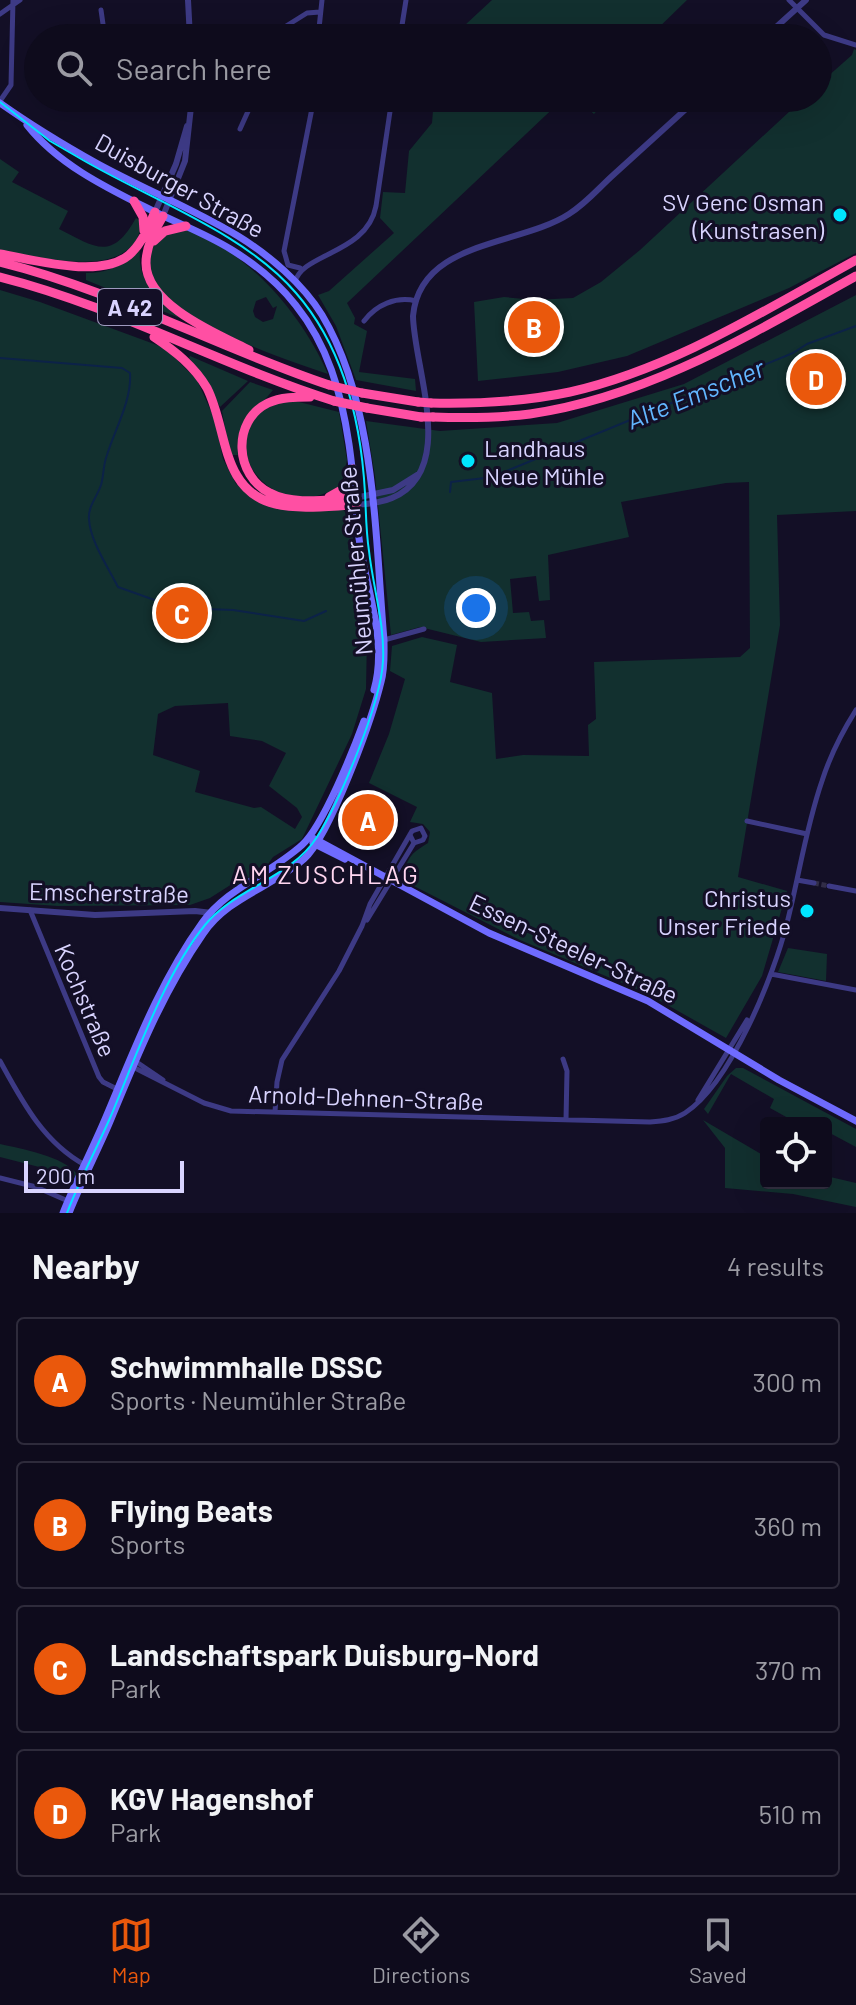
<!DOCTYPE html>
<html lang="en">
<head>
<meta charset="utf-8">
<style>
  :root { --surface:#0e0b1c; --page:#171425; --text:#f1f3f6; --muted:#9b9ba3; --line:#2e2b3b; --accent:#ea580c }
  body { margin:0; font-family:Barlow,sans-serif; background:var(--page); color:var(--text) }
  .controls { position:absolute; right:24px; bottom:24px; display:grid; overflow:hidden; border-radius:8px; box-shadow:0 8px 32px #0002 }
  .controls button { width:72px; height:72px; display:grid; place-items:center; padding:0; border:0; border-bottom:2px solid var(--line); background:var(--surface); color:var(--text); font:40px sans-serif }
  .scale { position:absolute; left:24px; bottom:20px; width:160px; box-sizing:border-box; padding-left:8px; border:4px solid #d9d4ff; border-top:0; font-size:22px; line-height:28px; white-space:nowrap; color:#d9d4ff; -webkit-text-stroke:6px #130f26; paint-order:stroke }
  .you { position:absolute; left:476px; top:608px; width:28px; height:28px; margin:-20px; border:6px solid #fff; border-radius:50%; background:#1a73e8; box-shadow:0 0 0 12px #1a73e833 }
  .badge { display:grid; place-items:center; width:52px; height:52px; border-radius:50%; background:var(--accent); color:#fff; font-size:26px; font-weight:700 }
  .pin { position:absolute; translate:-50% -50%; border:4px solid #fff; box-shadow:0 2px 8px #0006 }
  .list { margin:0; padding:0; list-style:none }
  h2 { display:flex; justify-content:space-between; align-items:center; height:104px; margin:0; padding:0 32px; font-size:34px }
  h2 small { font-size:26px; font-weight:400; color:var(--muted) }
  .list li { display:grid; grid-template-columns:52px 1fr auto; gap:24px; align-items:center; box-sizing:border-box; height:128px; margin:0 16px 16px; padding:0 16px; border:2px solid var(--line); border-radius:8px }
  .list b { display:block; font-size:30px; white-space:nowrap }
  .list p { margin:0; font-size:26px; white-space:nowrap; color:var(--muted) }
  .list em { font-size:26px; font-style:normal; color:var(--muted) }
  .icon { flex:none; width:44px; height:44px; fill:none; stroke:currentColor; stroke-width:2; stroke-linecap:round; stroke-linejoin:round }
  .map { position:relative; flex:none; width:856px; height:1213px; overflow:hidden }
  .search { position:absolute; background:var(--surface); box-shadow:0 8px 32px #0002; left:24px; right:24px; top:24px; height:88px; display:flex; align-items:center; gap:20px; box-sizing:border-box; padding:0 28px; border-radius:44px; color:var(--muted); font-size:30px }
  .sheet { height:680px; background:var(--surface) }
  nav { display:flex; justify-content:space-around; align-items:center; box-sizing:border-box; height:112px; border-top:2px solid var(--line); background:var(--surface); font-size:22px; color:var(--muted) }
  nav a { display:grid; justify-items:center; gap:4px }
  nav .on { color:var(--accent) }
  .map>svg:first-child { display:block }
  .green { fill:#12302f; fill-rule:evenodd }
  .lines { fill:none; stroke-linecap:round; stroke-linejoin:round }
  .stream { stroke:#0c2248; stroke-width:2 }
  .minor-tunnel { stroke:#312d47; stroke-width:5; stroke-dasharray:5 2.5; stroke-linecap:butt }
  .minor { stroke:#3d3a85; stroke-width:5 }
  .tertiary { stroke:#3d3a85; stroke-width:6 }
  .secondary { stroke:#6f6bff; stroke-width:7 }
  .motorway { stroke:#ff4fa3; stroke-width:9 }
  .tram { stroke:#00e5ff; stroke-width:2 }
  .motorway-bridge { stroke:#ff4fa3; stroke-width:9 }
  .poi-dot { fill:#00e5ff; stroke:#130f26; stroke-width:3 }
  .labels { text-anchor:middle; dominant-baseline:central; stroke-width:6; stroke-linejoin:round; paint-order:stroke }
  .shield { fill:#130f26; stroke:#9e99be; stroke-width:2 }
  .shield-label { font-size:22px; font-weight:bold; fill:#d9d4ff }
  .street-label { font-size:24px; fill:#d9d4ff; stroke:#130f26 }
  .poi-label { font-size:24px; fill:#d9d4ff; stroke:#130f26; text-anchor:end }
  .water-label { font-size:26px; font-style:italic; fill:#62b6ff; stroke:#130f26 }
  .neighbourhood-label { font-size:26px; letter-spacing:2px; fill:#ffd6f0; stroke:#130f26 }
</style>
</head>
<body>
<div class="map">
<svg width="856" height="1213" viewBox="0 0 856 1213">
  <rect width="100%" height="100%" fill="#130f26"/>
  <path class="green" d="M492 0H687L648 38H451Z
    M854 49 856 50V253L789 288 627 356 558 372 478 381 474 302 504 297 534 300 573 298 601 282 640 250 804 98H818V85L852 55Z
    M434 98H564L347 303 355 318 354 324 367 331 359 372 415 379 416 391 356 380 336 326 318 295 329 291 394 233 380 218 383 192 405 193 409 151 432 123Z
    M576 98H608L594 114Z
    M0 159 19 172 12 182 68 211 59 229C96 248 112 261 136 218L142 222C134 284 41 256 0 251Z
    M181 228C247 249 301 313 328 374 283 359 183 325 156 285 151 278 150 269 150 261 150 241 165 234 181 228ZM266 297 273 308 277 306 273 319 263 322 255 317 253 311 256 301Z
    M137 250 140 251C137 285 162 302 187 321L86 280V273C108 273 122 266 137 250Z
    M0 290 40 302 165 348 197 380 215 420 223 459 236 484 249 494 343 509 350 519 367 637 366 689 352 734 302 839 273 857 266 867 233 888 232 884 210 898 190 905 58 906 0 902ZM228 703 230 736 262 741 286 753 269 786 297 808 302 817 295 829 261 807 254 808 195 792 200 771 153 755 158 714 175 706Z
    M856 295V511L777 515 780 625 738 877 787 891 762 976 726 1038 646 993 520 940 406 882 403 874C409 855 412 853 428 843L430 832 423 824 410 822 417 807 369 783 389 734 405 679 390 671 392 646 422 637 457 645 450 682 492 693 496 759 523 755 589 756 588 725 596 719 594 662 740 657 750 648 749 482 726 483 621 502 629 537 548 555 550 600 539 601 536 576 510 579 513 613 529 612 531 621 544 620 546 638 481 642 420 627 391 635 375 476 366 421 440 431 557 423 684 384Z
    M190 356 248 381 220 407 203 376 189 358Z
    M250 382 273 390C254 414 236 421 238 455H230L222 411Z
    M295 401 339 412 347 460 341 486C266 530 210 434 271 406 278 403 288 402 295 401Z
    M788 948 827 954 826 981 778 972Z
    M736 1068H743L856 1129V1147L826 1131V1123H797L770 1108 774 1099 731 1074 708 1114 704 1109 727 1076Z
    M703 1120 766 1157V1183H826V1176L856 1183V1207L793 1194 725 1188V1148Z
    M0 1144C22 1149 63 1156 77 1174L73 1180 47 1169 0 1157Z"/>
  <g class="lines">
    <path class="stream" d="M0 358 122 368 130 373C132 400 115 429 107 455 103 465 104 475 101 485 97 497 88 506 89 519 90 541 108 567 118 587L177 608 233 610 304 621 326 611
      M450 492 451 482 485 478 504 472 793 353 807 344 856 326"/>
    <path class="minor-tunnel" d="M814 883 829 886"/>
    <path class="minor" d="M789 0 824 35 856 45
      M101 10 105 38
      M0 14 20 0
      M267 38 307 13 320 12
      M318 38 322 0
      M400 38 406 0
      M0 101 11 85 13 0
      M240 129 254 98
      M300 268 288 265 284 251 314 98
      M295 282C302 253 367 254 376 206L392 98
      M364 321C376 305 396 296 416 301
      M384 640 424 629
      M747 821 807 834
      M797 880 814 883
      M829 886 856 891
      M30 910 99 1077 103 1082 117 1089
      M367 920 414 843
      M771 974 856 990
      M563 1059 567 1071 566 1120
      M0 1061C22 1101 43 1142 85 1165
      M135 1061 163 1080
      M131 1066 204 1103 231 1111 650 1122C663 1121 674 1120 685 1113 731 1083 774 975 787 923 799 876 806 827 822 781 830 756 842 732 856 710
      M698 1100 747 1020
      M275 1112 277 1082 282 1060 339 971 362 926 370 904 412 831 421 828 425 836 423 840 414 843 410 835
      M0 1178 36 1187 68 1201"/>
    <path class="tertiary" d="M188 0 190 38
      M764 38 806 0
      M155 212 176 164 187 126
      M163 216 185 161 192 98
      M355 498 393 490 417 475
      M356 505C368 504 381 503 392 498 458 470 414 369 413 316 420 240 520 246 569 214 585 204 597 190 611 177 640 151 669 124 698 98
      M0 908 95 915 195 911 212 913"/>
    <path class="secondary" d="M0 103C31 125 64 145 98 164 144 189 193 209 238 236 269 255 303 284 322 315 376 405 375 537 384 640 384 654 385 668 381 682 372 719 330 836 304 859 271 888 228 897 203 934 162 993 136 1059 109 1124 96 1154 81 1183 69 1213
      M27 125C57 163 103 186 145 207 174 222 205 233 232 250 341 317 348 415 358 530 363 583 389 637 374 690
      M315 839 489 933 648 1001 779 1080 856 1121
      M313 843 345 859
      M63 1213C75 1183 90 1154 103 1124 132 1056 158 984 202 923 227 888 270 874 302 845 323 826 353 751 364 721"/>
    <path class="motorway" d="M134 201 143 217 144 231
      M163 216C155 230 146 246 146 263 146 305 217 334 249 350
      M154 241 165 231 186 226
      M0 254C35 260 100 279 129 255 142 244 148 227 155 212
      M0 262C114 290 218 348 329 385
      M0 277C115 306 220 365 334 401
      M154 337C175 351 194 366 207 388 228 429 220 490 275 504 300 510 330 506 356 505
      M362 393 418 402
      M310 397C296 397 281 397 268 403 231 421 235 476 270 493 293 506 330 499 355 498
      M431 403C478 404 523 402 570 392 672 369 765 310 856 260
      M367 408 421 417
      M433 417C465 418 498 418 530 414 649 397 753 333 856 276
      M329 497 345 488 353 469"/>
    <path class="tram" d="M0 102 50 141 76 156C146 198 243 231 296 293 344 348 361 421 365 493 366 512 366 532 369 551 373 587 385 625 383 661 381 703 340 801 317 837 291 878 235 888 205 925 163 977 136 1057 110 1118 96 1150 79 1181 67 1213"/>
    <path class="motorway-bridge" d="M329 385 362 393
      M334 401 367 408
      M418 402 431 403
      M421 417H433"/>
  </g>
  <g class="poi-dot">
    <circle cx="840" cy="215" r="8"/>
    <circle cx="468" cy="461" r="8"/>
    <circle cx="807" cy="911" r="8"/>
  </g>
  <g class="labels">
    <rect class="shield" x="98" y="289" width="64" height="36" rx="6"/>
    <g class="shield-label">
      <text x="130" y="307">A 42</text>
    </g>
    <g class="street-label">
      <text transform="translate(180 185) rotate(29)">Duisburger Straße</text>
      <text transform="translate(355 561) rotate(-95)">Neumühler Straße</text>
      <text transform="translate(109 892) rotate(1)">Emscherstraße</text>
      <text transform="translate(574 948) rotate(25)">Essen-Steeler-Straße</text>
      <text transform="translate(86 1000) rotate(67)">Kochstraße</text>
      <text transform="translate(366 1097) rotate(2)">Arnold-Dehnen-Straße</text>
    </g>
    <g class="poi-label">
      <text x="824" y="201">SV Genc Osman<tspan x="824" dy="28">(Kunstrasen)</tspan></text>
      <text x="484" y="447" text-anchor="start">Landhaus<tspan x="484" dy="28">Neue Mühle</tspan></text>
      <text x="791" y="897">Christus<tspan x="791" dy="28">Unser Friede</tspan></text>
    </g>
    <g class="water-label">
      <text transform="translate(695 393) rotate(-22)">Alte Emscher</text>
    </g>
    <g class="neighbourhood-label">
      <text x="326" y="873">AM ZUSCHLAG</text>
    </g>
  </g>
</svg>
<div class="controls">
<button><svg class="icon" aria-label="locate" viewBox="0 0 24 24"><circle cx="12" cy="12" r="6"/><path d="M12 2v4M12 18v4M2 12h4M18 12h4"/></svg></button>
</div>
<div class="scale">200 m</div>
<div class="you"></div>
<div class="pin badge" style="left:368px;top:820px">A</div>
<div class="pin badge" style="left:534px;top:327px">B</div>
<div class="pin badge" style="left:182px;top:613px">C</div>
<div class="pin badge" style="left:816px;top:379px">D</div>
<div class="search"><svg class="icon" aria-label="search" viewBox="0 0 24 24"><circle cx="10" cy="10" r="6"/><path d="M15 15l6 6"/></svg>Search here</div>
</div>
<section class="sheet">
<h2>Nearby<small>4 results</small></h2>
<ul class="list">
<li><span class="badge">A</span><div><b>Schwimmhalle DSSC</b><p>Sports · Neumühler Straße</p></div><em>300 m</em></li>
<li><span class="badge">B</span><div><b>Flying Beats</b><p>Sports</p></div><em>360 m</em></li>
<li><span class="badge">C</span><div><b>Landschaftspark Duisburg-Nord</b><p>Park</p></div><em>370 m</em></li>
<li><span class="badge">D</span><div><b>KGV Hagenshof</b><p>Park</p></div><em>510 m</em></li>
</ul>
</section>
<nav>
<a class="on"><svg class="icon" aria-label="map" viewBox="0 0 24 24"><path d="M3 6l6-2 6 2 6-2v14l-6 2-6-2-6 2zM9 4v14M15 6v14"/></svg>Map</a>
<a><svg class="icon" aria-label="directions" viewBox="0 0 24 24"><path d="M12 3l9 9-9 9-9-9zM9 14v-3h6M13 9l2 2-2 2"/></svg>Directions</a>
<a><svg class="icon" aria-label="saved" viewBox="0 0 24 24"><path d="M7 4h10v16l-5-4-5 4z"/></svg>Saved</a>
</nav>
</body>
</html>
